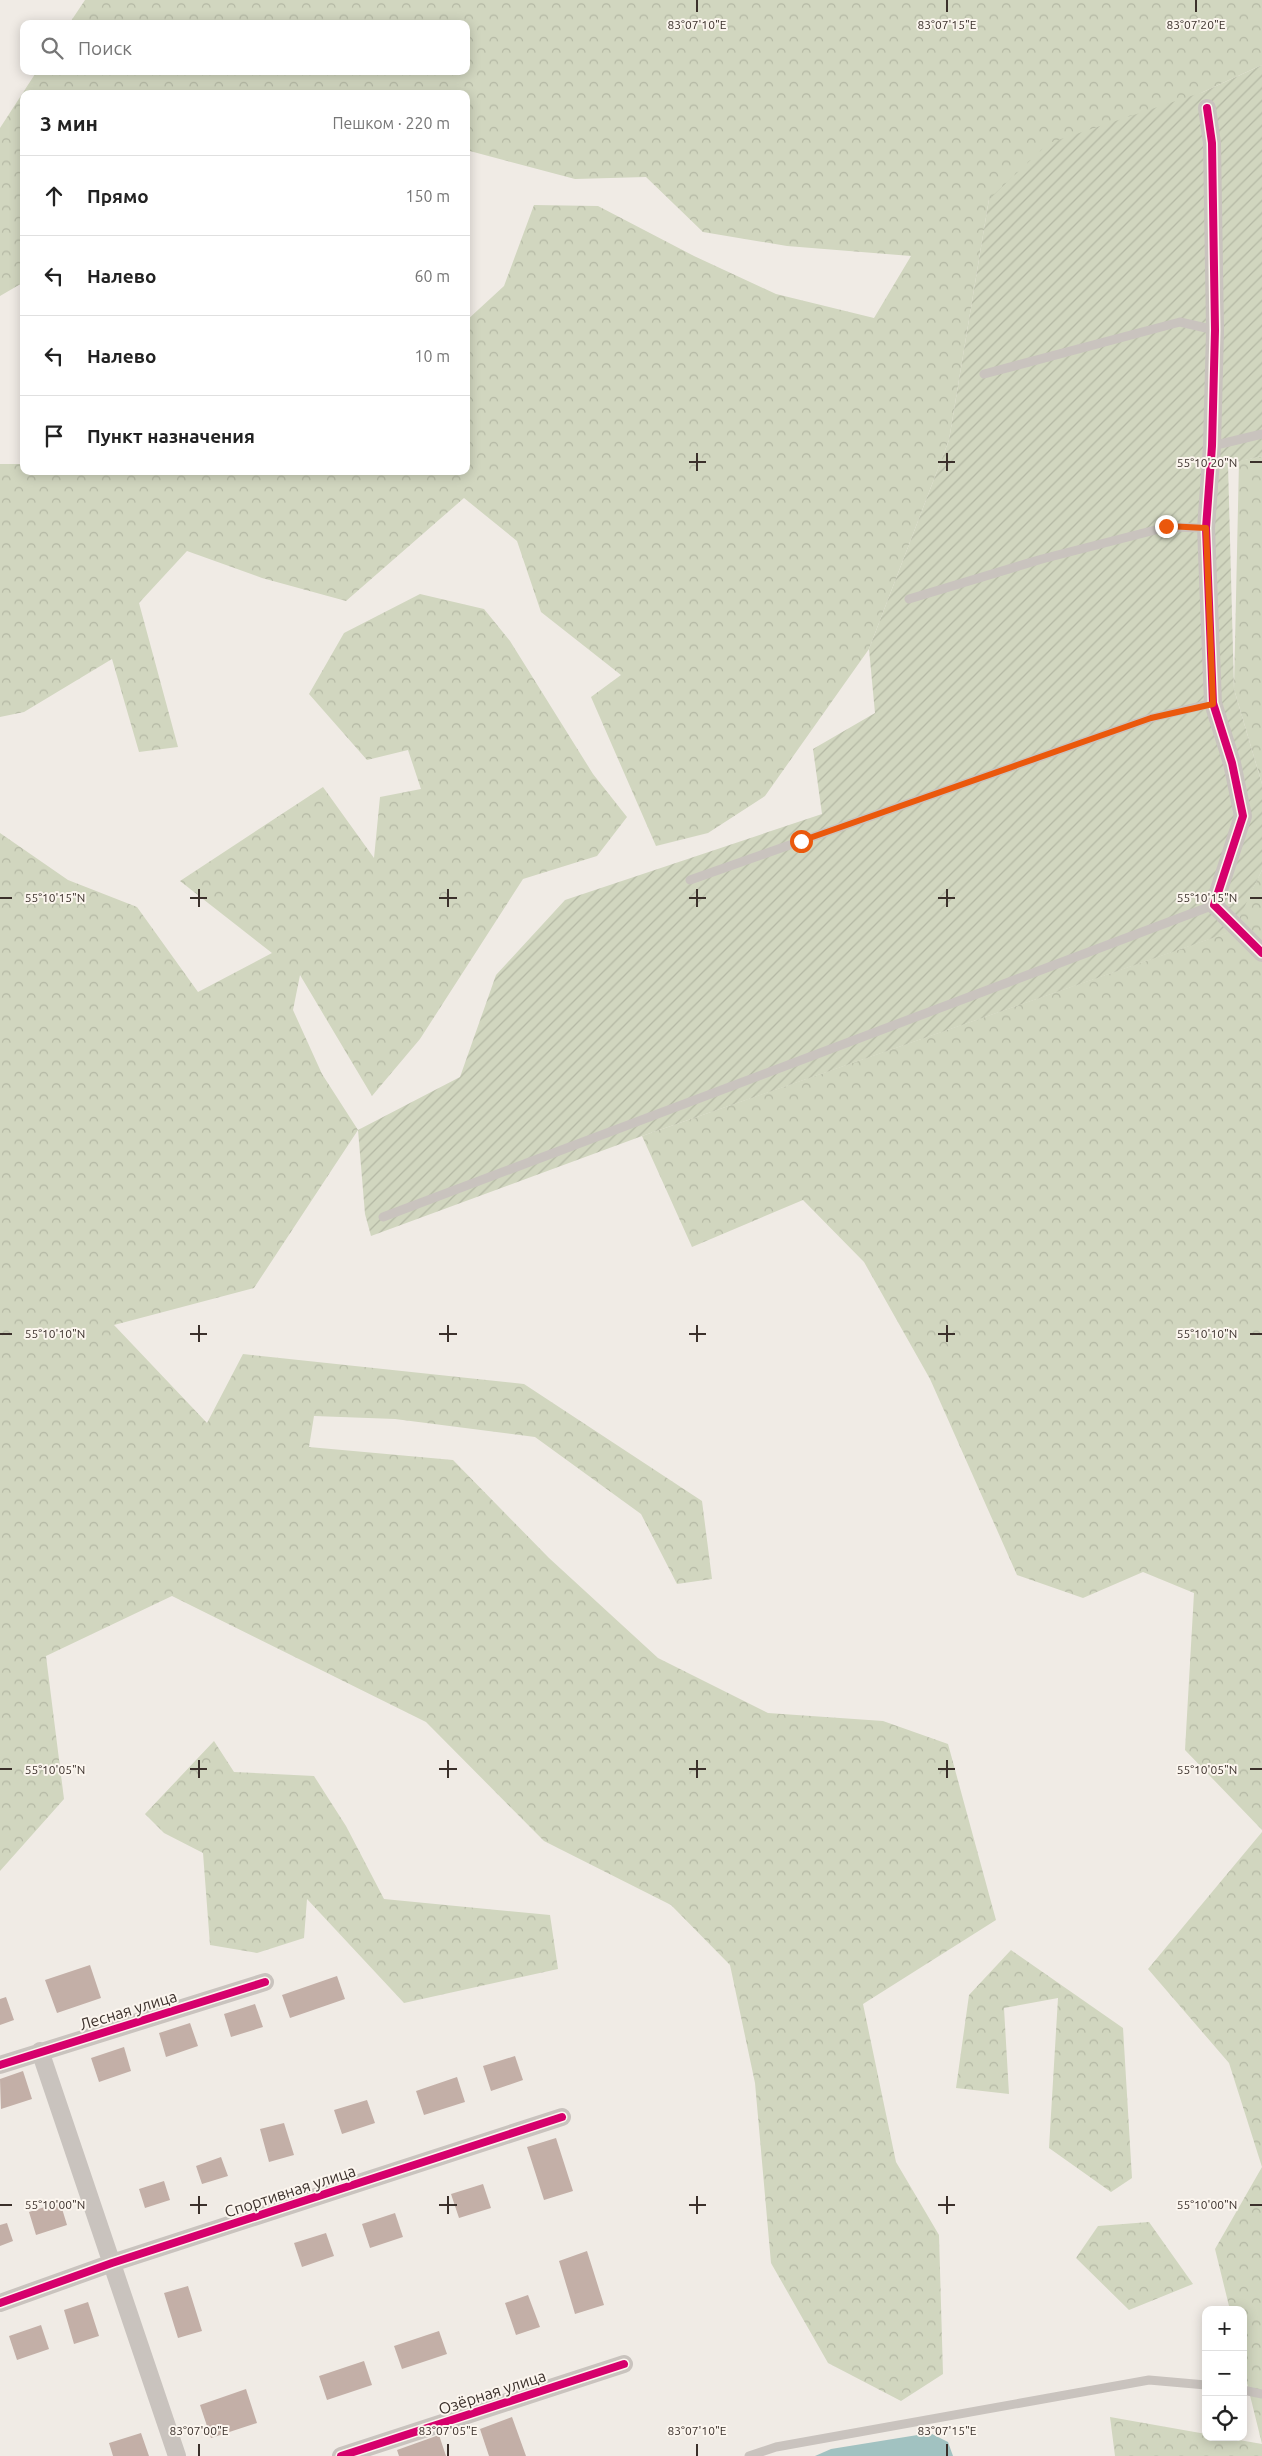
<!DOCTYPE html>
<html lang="ru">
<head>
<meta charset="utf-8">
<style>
  :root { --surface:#fff; --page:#f2f2f2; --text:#222; --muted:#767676; --line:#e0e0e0 }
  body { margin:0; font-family:Ubuntu,sans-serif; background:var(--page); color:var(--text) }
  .controls { position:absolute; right:15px; bottom:15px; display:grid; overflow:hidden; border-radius:10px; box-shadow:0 2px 12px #0003 }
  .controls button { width:45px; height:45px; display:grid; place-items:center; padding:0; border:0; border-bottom:1px solid var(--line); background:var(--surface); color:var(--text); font:25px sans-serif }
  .stop { position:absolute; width:15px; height:15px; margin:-11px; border:4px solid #ea580c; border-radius:50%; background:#fff }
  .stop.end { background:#ea580c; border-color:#fff; box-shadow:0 1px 5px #0008 }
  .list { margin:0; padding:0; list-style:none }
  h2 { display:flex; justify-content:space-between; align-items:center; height:65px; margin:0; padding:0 20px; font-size:21px }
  h2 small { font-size:16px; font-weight:400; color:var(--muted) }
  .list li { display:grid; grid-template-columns:32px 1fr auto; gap:15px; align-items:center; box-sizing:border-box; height:80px; padding:0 20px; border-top:1px solid var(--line) }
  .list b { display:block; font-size:19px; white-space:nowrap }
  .list em { font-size:16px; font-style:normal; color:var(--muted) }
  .icon { flex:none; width:28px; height:28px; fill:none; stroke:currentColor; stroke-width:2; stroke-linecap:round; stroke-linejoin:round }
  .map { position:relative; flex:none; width:1262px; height:2456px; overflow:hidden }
  .search { position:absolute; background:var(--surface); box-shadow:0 2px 12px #0003; left:20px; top:20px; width:450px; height:55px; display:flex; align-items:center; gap:12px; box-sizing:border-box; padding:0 18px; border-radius:10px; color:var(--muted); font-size:19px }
  .panel { position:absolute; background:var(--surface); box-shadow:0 2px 12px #0003; left:20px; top:90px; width:450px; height:385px; border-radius:10px }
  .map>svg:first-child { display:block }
  .forest { fill:url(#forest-crowns) }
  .garden { fill:url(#garden-furrows) }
  .water { fill:#a1c2c1 }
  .building { fill:#c3afa7 }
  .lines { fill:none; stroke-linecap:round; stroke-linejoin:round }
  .lane { stroke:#c9c3be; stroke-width:9 }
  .street { stroke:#c9c3be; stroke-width:18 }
  .cycleway-casing { stroke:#fbf5ee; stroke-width:11 }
  .cycleway { stroke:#d6006c; stroke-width:8 }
  .route { stroke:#ea580c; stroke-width:6 }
  .ticks { fill:none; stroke:#3b302b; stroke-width:2 }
  .labels { text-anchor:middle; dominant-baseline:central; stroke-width:4; stroke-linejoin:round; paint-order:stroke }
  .street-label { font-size:16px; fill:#3b302b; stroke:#fbf5ee }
  .ticks-label { font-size:12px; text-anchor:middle; fill:#3b302b; stroke:#fbf5ee; stroke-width:4; stroke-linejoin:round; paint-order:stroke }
</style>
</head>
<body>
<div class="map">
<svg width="1262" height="2456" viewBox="0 0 1262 2456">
  <defs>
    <pattern id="forest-crowns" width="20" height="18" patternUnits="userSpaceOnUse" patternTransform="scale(1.25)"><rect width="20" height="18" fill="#d1d6bf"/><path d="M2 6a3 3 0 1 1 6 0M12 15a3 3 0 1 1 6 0" fill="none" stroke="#b4b8a4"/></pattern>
    <pattern id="garden-furrows" width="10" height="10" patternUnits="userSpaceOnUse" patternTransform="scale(1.25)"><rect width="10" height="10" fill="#d1d6bf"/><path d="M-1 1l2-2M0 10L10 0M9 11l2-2" fill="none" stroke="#b4b8a4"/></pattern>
  </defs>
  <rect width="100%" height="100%" fill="#f0ebe5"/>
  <path class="forest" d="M85 0H1262V65L1203 92 989 199 949 440 869 649 765 796 708 833 656 846 591 697 621 675 541 612 517 541 464 498 346 601 262 578 187 551 139 603 178 747 139 752 112 659 24 712 0 717V464H24V471H466V321L504 286 534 205 598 206 694 256 776 294 874 318 911 256 787 246 703 232 646 177 575 179 466 150V94H24V282L0 296V128L37 71H466V24H69Z
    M1262 456V784L1234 689 1239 461Z
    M420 594 484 609 510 641 593 774 627 817 597 856 523 879 420 1039 372 1096 300 975 293 1010 322 1074 358 1130 254 1288 114 1325 207 1423 243 1354 524 1384 702 1501 712 1579 677 1584 641 1514 535 1437 395 1419 314 1416 309 1447 453 1460 549 1558 658 1658 768 1713 883 1721 948 1744 996 1920 863 2004 896 2162 939 2235 943 2374 901 2401 828 2363 771 2263 755 2083 730 1965 671 1905 544 1841 426 1722 172 1596 46 1656 64 1799 0 1871V833L68 880 137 907 198 992 272 953 180 881 323 787 374 858 380 797 421 789 408 750 367 760 309 694 344 633Z
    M1262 870V1830L1185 1750 1194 1593 1143 1572 1083 1598 1017 1575 930 1379 864 1262 803 1200 692 1247 642 1136 1232 931Z
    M214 1741 234 1772 314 1776 346 1826 384 1899 550 1915 558 1969 404 2003 307 1899 304 1938 257 1953 210 1945 203 1853 164 1833 145 1814Z
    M1262 1832V2456H1115L1110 2417 1206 2434V2437H1222L1262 2444 1243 2367V2310H1230L1215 2249 1262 2167 1229 2063 1148 1969Z
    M1011 1950 1123 2028 1132 2178 1111 2192 1049 2148 1058 1998 1004 2008 1009 2094 956 2088 969 1995Z
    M1149 2222 1193 2284 1129 2310 1076 2258 1098 2226Z"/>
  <path class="garden" d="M1262 65V456L1228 464 1234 689 1262 784V870L1233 931 642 1136 371 1236 365 1214 358 1130 460 1077 496 975 565 900 822 814 813 749 875 713 869 649 949 440 989 199 1049 143 1203 92Z"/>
  <path class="water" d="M930 2433 948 2442 953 2456H815L831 2449Z"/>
  <path class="building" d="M90 1965 101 1998 57 2013 45 1980Z
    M337 1976 345 1999 290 2018 282 1995Z
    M6 1997 14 2020 0 2025V1999Z
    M255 2004 263 2027 231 2037 224 2014Z
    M190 2023 198 2046 166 2057 159 2033Z
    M124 2047 131 2071 99 2082 91 2058Z
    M515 2056 523 2080 491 2091 483 2066Z
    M23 2071 32 2099 1 2109 0 2079Z
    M457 2077 465 2102 424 2115 416 2091Z
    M367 2100 375 2123 342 2134 334 2110Z
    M284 2123 294 2155 269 2162 260 2129Z
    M556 2138 573 2191 544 2200 527 2147Z
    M221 2157 228 2176 202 2184 196 2166Z
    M164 2181 170 2200 145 2208 139 2189Z
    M483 2184 491 2208 459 2218 451 2194Z
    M60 2202 67 2225 36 2235 29 2212Z
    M395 2213 403 2237 370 2248 362 2224Z
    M7 2223 13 2241 0 2246V2225Z
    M326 2233 334 2256 302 2267 294 2243Z
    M587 2251 604 2305 575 2314 559 2261Z
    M188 2286 202 2331 178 2338 164 2293Z
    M528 2295 540 2327 516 2335 505 2303Z
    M88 2302 99 2336 74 2344 64 2310Z
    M41 2325 49 2349 17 2360 9 2336Z
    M439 2331 447 2354 402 2369 394 2346Z
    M364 2361 372 2385 327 2400 319 2376Z
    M246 2389 257 2423 211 2438 200 2405Z
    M512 2417 526 2456H489L480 2429Z
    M141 2433 149 2456H113L109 2443Z
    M439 2435 446 2456H399L397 2450Z"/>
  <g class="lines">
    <path class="lane" d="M984 374 1180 322 1215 330
      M1212 446 1262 434
      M909 599 1042 559 1167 527 1206 528
      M690 880 1151 718 1213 703
      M383 1217 1214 905
      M1243 2390 1262 2394
      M749 2456 776 2447 1149 2380 1206 2385"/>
    <path class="street" d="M1207 108 1212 143 1215 330 1212 446 1206 528 1213 703 1232 763 1243 816 1214 905 1262 953
      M40 2051 177 2456
      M0 2065 265 1982
      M0 2303 112 2263 562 2117
      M341 2456 624 2364"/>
    <defs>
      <path id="cycleway" d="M1207 108 1212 143 1215 330 1212 446 1206 528 1213 703 1232 763 1243 816 1214 905 1262 953
        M0 2065 265 1982
        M0 2303 112 2263 562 2117
        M341 2456 624 2364"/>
    </defs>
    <use href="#cycleway" class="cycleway-casing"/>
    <use href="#cycleway" class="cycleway"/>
  </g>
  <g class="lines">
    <path class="route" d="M801 841 1151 718 1213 704 1206 528 1166 526"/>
  </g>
  <path class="ticks" d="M697 0V12M947 0V12M1196 0V12M697 453V471M947 453V471M689 462H706M938 462H955M1250 462H1262M199 889V907M448 889V907M697 889V907M947 889V907M0 898H12M190 898H207M439 898H457M689 898H706M938 898H955M1250 898H1262M199 1325V1342M448 1325V1342M697 1325V1342M947 1325V1342M0 1334H12M190 1334H207M439 1334H457M689 1334H706M938 1334H955M1250 1334H1262M199 1760V1778M448 1760V1778M697 1760V1778M947 1760V1778M0 1769H12M190 1769H207M439 1769H457M689 1769H706M938 1769H955M1250 1769H1262M199 2196V2214M448 2196V2214M697 2196V2214M947 2196V2214M0 2205H12M190 2205H207M439 2205H457M689 2205H706M938 2205H955M1250 2205H1262M199 2444V2456M448 2444V2456M697 2444V2456M947 2444V2456"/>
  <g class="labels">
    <g class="street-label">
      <text transform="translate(128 2010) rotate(-17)">Лесная улица</text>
      <text transform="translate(290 2191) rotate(-18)">Спортивная улица</text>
      <text transform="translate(492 2392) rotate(-18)">Озёрная улица</text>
    </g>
  </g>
  <g class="ticks-label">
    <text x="697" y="29">83°07'10"E</text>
    <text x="947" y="29">83°07'15"E</text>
    <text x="1196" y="29">83°07'20"E</text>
    <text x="1207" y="467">55°10'20"N</text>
    <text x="55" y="902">55°10'15"N</text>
    <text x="1207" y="902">55°10'15"N</text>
    <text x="55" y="1338">55°10'10"N</text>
    <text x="1207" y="1338">55°10'10"N</text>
    <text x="55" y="1774">55°10'05"N</text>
    <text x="1207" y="1774">55°10'05"N</text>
    <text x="55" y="2209">55°10'00"N</text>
    <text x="1207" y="2209">55°10'00"N</text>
    <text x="199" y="2435">83°07'00"E</text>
    <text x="448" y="2435">83°07'05"E</text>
    <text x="697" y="2435">83°07'10"E</text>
    <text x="947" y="2435">83°07'15"E</text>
  </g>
</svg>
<div class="controls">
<button>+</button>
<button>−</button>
<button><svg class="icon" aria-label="locate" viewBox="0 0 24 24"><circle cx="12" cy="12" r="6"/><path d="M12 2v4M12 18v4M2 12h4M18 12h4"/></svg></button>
</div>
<div class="stop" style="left:801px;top:841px"></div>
<div class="stop end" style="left:1166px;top:526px"></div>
<div class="search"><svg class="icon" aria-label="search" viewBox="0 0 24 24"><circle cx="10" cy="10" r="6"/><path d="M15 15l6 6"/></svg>Поиск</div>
<section class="panel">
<h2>3 мин<small>Пешком · 220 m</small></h2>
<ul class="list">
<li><svg class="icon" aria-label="ahead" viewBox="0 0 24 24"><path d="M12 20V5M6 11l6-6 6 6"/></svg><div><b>Прямо</b></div><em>150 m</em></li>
<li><svg class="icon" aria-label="left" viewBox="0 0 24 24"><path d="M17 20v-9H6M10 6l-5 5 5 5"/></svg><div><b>Налево</b></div><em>60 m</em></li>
<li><svg class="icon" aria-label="left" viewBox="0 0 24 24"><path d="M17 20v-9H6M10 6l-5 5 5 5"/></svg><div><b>Налево</b></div><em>10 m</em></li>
<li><svg class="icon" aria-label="arrive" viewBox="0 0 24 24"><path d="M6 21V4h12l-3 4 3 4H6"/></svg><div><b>Пункт назначения</b></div></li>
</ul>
</section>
</div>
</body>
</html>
